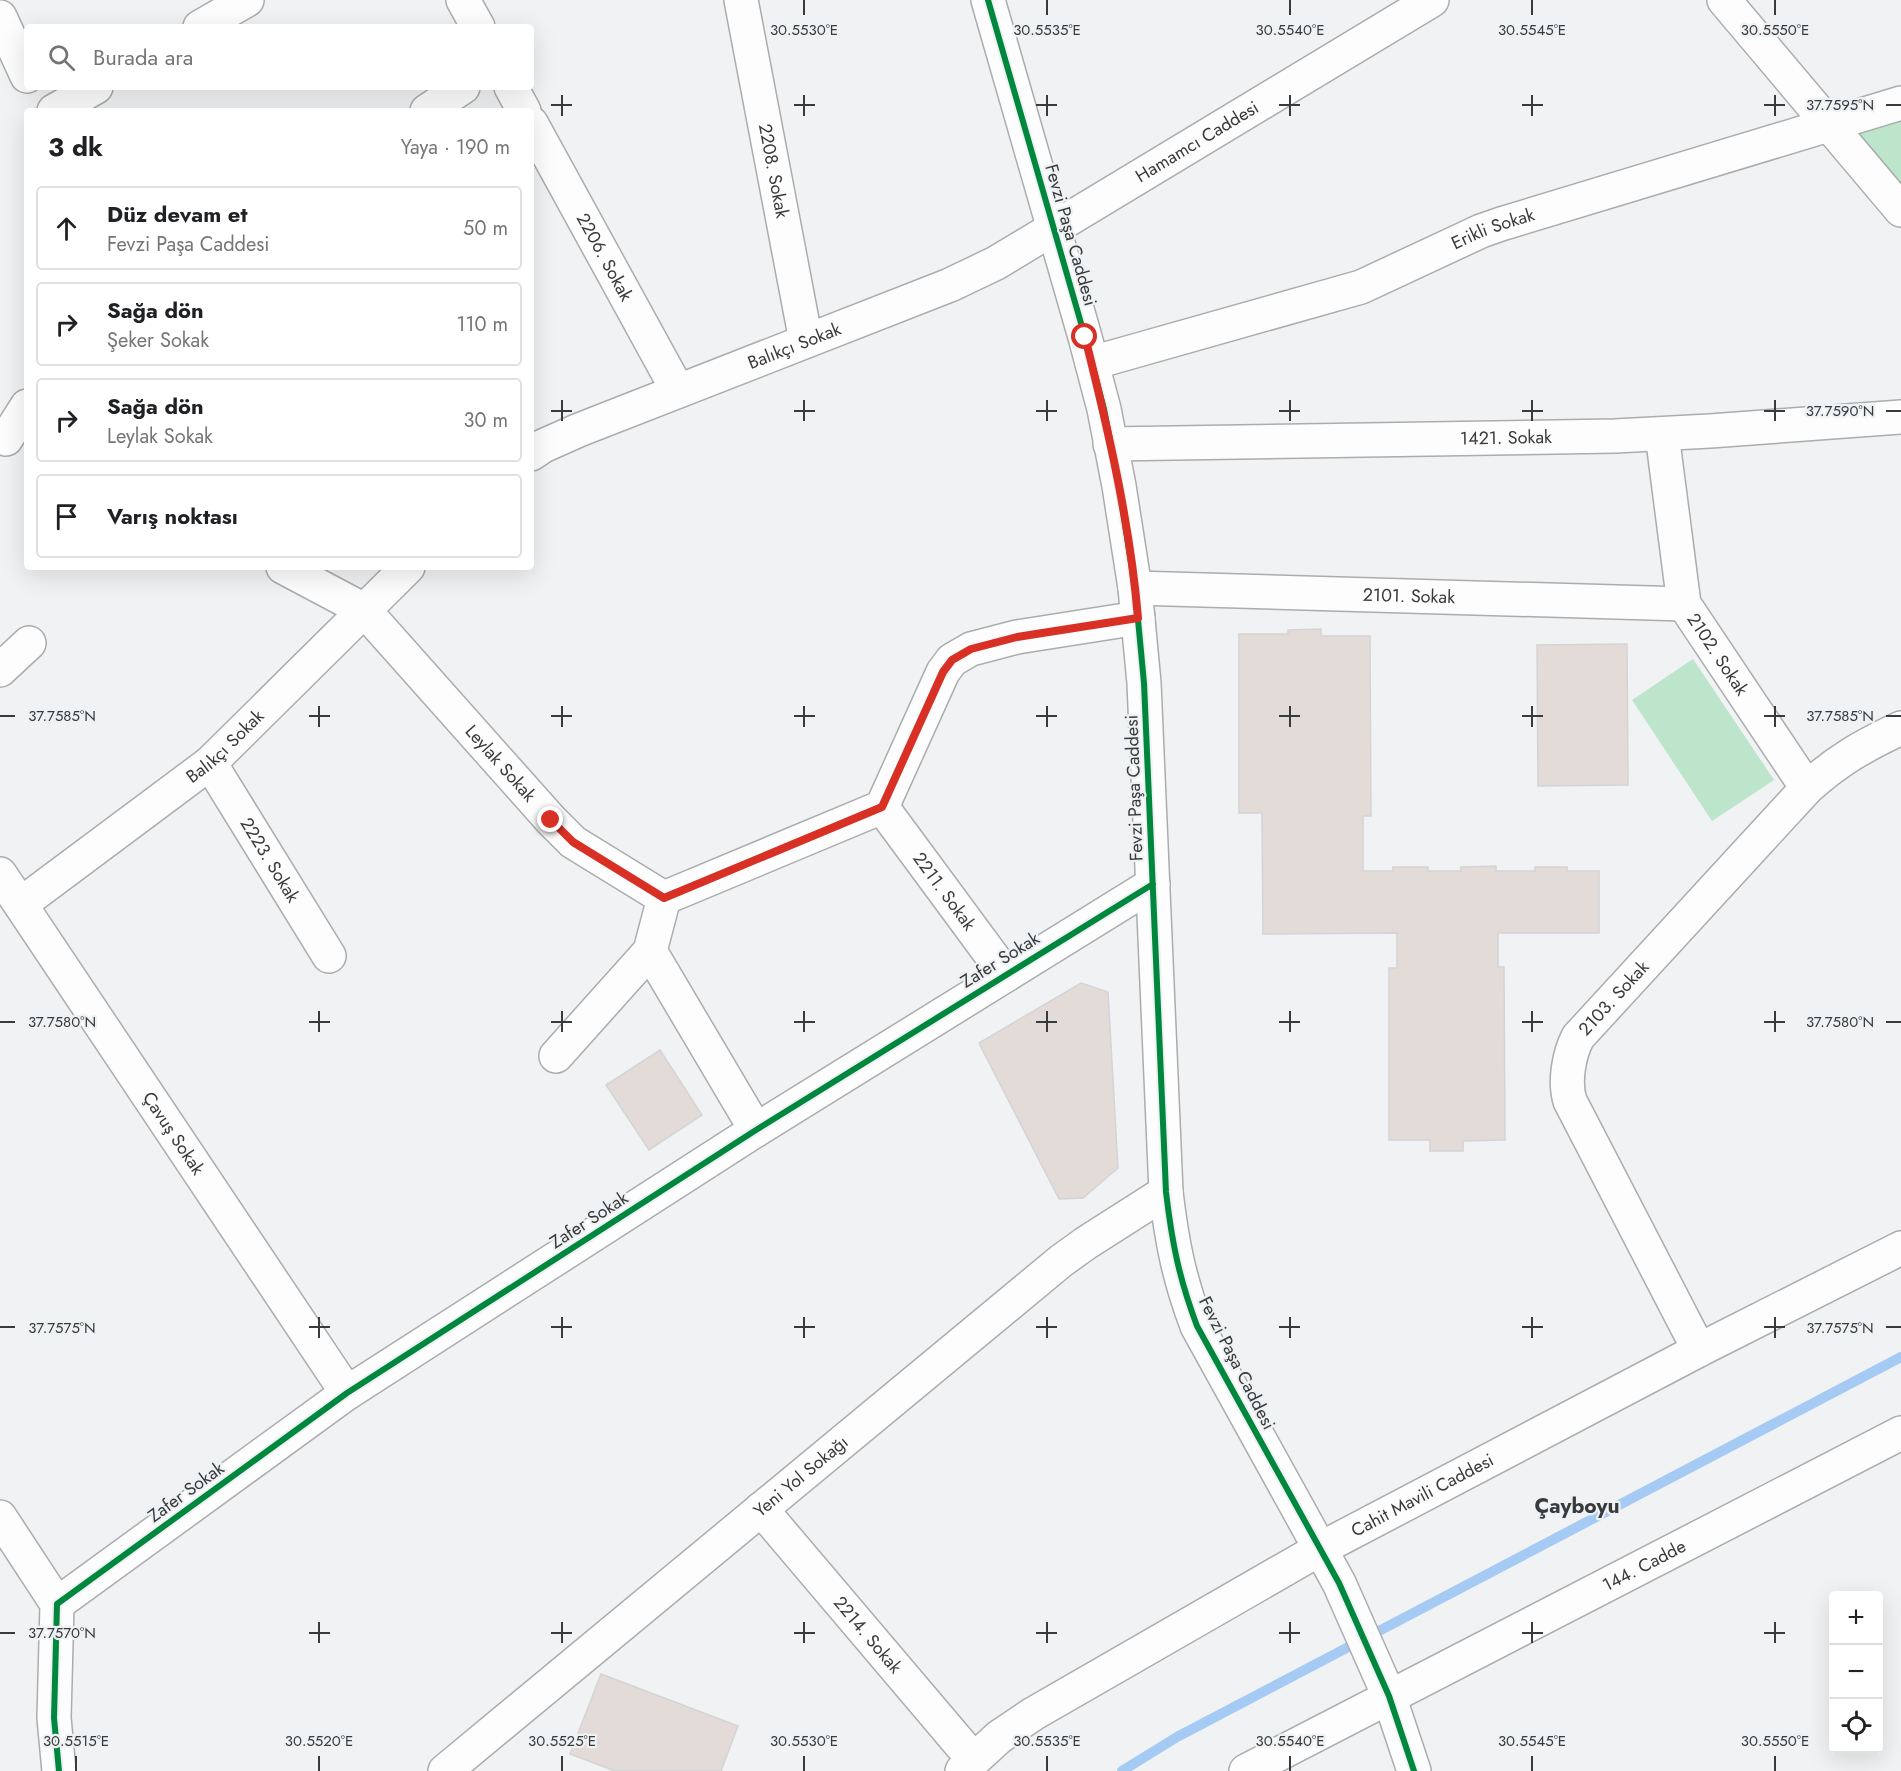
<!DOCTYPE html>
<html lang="tr">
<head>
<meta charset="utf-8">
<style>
  :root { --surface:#fff; --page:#f2f2f2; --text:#202124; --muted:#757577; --line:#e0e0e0 }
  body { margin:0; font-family:Jost,sans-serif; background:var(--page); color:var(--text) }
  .controls { position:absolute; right:18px; bottom:18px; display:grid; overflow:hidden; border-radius:6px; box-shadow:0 6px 24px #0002 }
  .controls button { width:54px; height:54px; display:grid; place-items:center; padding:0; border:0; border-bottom:2px solid var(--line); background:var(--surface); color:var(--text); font:30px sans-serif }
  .stop { position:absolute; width:18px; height:18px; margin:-14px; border:4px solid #d93025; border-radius:50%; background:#fff }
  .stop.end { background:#d93025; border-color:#fff; box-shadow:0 2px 6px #0008 }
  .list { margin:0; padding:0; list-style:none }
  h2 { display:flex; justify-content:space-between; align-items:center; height:78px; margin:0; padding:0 24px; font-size:26px }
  h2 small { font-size:20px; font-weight:400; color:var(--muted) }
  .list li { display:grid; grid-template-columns:39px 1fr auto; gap:18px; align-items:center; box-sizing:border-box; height:84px; margin:0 12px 12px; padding:0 12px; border:2px solid var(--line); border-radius:6px }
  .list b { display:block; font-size:22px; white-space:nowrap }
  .list p { margin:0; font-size:20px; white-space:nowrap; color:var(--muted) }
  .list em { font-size:20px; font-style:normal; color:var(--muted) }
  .icon { flex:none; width:33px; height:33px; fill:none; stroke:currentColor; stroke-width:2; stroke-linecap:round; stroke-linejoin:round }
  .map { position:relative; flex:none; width:1901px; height:1771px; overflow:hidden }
  .search { position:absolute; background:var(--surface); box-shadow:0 6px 24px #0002; left:24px; top:24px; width:510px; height:66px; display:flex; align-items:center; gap:15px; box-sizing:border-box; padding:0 21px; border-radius:6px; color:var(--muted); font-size:22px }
  .panel { position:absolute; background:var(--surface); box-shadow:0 6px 24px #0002; left:24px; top:108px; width:510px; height:462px; border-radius:6px }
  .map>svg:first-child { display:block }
  .green { fill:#bde5cb }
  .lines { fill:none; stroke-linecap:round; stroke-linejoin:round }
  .stream { stroke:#a5caf4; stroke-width:10 }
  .building { fill:#e3dbd8; stroke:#d4d4d5; stroke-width:1.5 }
  .minor-casing { stroke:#abacad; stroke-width:36 }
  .minor { stroke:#fdfdfd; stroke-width:33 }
  .cycleway-casing { stroke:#eff2f4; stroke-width:10 }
  .cycleway { stroke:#00873e; stroke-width:6 }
  .route { stroke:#d93025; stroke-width:8 }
  .ticks { fill:none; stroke:#393a3b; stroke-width:2 }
  .labels { text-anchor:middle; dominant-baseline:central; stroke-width:4.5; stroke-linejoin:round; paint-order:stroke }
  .street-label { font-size:18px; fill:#393a3b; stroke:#eff2f4 }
  .quarter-label { font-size:21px; font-weight:bold; fill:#393a3b; stroke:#eff2f4 }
  .ticks-label { font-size:15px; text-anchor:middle; fill:#393a3b; stroke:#eff2f4; stroke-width:4.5; stroke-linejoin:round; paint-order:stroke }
</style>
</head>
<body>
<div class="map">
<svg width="1901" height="1771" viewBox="0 0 1901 1771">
  <rect width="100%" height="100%" fill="#f0f2f3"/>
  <path class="green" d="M1901 120V189L1856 134Z
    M1693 659 1774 780 1712 821 1632 700Z"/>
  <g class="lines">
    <path class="stream" d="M1122 1771 1177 1737 1901 1357"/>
  </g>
  <path class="building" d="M1321 629V636H1370L1371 816H1363V871H1393V867H1428V871H1461V867L1496 866V871H1535V867H1567V871H1599V933H1498V967H1504L1505 1140 1463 1141V1151H1430V1140H1389V968H1397V933L1263 934 1262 813H1239V634H1288V630Z
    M1627 644 1628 785 1538 786 1537 645Z
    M1081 983 1108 992 1118 1168 1083 1198 1059 1199 979 1043Z
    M660 1050 702 1115 649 1150 606 1085Z
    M601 1674 738 1726 721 1771H615L570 1754Z"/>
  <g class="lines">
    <defs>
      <g id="minor">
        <path d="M463 0 478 27"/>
        <path id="s1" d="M741 0 806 341"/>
        <path d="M988 0 1085 337 1104 409 1119 486 1135 588 1144 683 1166 1192C1172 1243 1179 1278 1197 1326L1339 1583 1389 1696 1414 1771"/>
        <path d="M1724 0 1901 210"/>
        <path d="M0 17 27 76"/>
        <path d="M200 27 247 0"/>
        <path d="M511 87 524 111"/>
        <path d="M54 111 96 87"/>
        <path d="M427 111 463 87"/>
        <path id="s2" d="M531 123 678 391"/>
        <path id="s3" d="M1092 363 1361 287 1481 231 1501 224 1901 103"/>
        <path id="s4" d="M1662 434 1684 604 1807 788"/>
        <path d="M6 439 27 406"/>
        <path id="s5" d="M1110 444 1615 436 1710 431 1901 417"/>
        <path id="s6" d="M531 454 543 446 579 430 950 285 996 263 1432 0"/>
        <path id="s7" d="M283 567 364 610 551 820 573 842 664 898 650 951 756 1130"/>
        <path id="s8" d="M1135 588 1684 604"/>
        <path d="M0 670 29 643"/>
        <path id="s9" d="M210 763 329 956"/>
        <path id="s10" d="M882 807 1006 975"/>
        <path id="s11" d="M0 874 347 1393"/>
        <path d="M664 898 882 807 943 672 952 660 971 649 1017 637 1138 618"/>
        <path id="s12" d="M21 904 210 763 408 567"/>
        <path d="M556 1056 650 951"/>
        <path id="s13" d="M1699 1350 1570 1101C1564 1082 1569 1054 1578 1037L1807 788C1838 760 1863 746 1901 728"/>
        <path id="s14" d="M761 1509 973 1759"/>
        <path d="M0 1517 57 1604 54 1718 59 1771"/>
        <path d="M57 1604 347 1393 756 1130 1153 884"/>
        <path id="s15" d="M445 1771 1061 1261 1086 1243 1166 1192"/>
        <path id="s16" d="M962 1771 999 1737 1033 1714 1320 1549 1699 1350 1901 1248"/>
        <path id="s17" d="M1246 1771 1901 1433"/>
      </g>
    </defs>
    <use href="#minor" class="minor-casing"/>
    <use href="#minor" class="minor"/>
    <defs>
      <path id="cycleway" d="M988 0 1085 337 1104 409 1119 486 1135 588 1144 683 1166 1192C1172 1243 1179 1278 1197 1326L1339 1583 1389 1696 1414 1771
        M59 1771 54 1718 57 1604 347 1393 756 1130 1153 884"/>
    </defs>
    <use href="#cycleway" class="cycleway-casing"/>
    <use href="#cycleway" class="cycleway"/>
  </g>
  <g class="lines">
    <path class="route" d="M551 820 573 842 664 898 882 807 943 672 952 660 971 649 1017 637 1138 618C1130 523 1108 429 1085 337"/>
  </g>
  <path class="ticks" d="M804 0V15M1047 0V15M1290 0V15M1532 0V15M1775 0V15M562 95V116M804 95V116M1047 95V116M1290 95V116M1532 95V116M1775 95V116M551 105H572M794 105H815M1036 105H1057M1279 105H1300M1522 105H1543M1764 105H1785M1886 105H1901M562 400V421M804 400V421M1047 400V421M1290 400V421M1532 400V421M1775 400V421M551 411H572M794 411H815M1036 411H1057M1279 411H1300M1522 411H1543M1764 411H1785M1886 411H1901M319 706V727M562 706V727M804 706V727M1047 706V727M1290 706V727M1532 706V727M1775 706V727M0 716H15M309 716H330M551 716H572M794 716H815M1036 716H1057M1279 716H1300M1522 716H1543M1764 716H1785M1886 716H1901M319 1011V1032M562 1011V1032M804 1011V1032M1047 1011V1032M1290 1011V1032M1532 1011V1032M1775 1011V1032M0 1022H15M309 1022H330M551 1022H572M794 1022H815M1036 1022H1057M1279 1022H1300M1522 1022H1543M1764 1022H1785M1886 1022H1901M319 1317V1338M562 1317V1338M804 1317V1338M1047 1317V1338M1290 1317V1338M1532 1317V1338M1775 1317V1338M0 1327H15M309 1327H330M551 1327H572M794 1327H815M1036 1327H1057M1279 1327H1300M1522 1327H1543M1764 1327H1785M1886 1327H1901M319 1622V1643M562 1622V1643M804 1622V1643M1047 1622V1643M1290 1622V1643M1532 1622V1643M1775 1622V1643M0 1633H15M309 1633H330M551 1633H572M794 1633H815M1036 1633H1057M1279 1633H1300M1522 1633H1543M1764 1633H1785M76 1756V1771M319 1756V1771M562 1756V1771M804 1756V1771M1047 1756V1771M1290 1756V1771M1532 1756V1771M1775 1756V1771"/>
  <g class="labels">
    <g class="street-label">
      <text stroke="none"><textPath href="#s6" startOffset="738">Hamamcı Caddesi</textPath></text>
      <text stroke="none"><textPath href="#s1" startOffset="174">2208. Sokak</textPath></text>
      <text stroke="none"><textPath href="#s3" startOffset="424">Erikli Sokak</textPath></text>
      <text transform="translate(1071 235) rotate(74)">Fevzi Paşa Caddesi</text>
      <text stroke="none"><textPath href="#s2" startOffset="153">2206. Sokak</textPath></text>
      <text stroke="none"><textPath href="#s6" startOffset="285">Balıkçı Sokak</textPath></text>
      <text stroke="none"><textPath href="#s5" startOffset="396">1421. Sokak</textPath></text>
      <text stroke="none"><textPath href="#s8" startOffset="274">2101. Sokak</textPath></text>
      <text stroke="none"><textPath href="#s4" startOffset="232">2102. Sokak</textPath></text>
      <text stroke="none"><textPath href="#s12" startOffset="258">Balıkçı Sokak</textPath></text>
      <text stroke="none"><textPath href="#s7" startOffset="297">Leylak Sokak</textPath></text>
      <text transform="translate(1134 788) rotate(-92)">Fevzi Paşa Caddesi</text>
      <text stroke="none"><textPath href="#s9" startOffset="114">2223. Sokak</textPath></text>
      <text stroke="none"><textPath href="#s10" startOffset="105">2211. Sokak</textPath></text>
      <text transform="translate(1000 960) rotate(-32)">Zafer Sokak</text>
      <text stroke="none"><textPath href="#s13" startOffset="399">2103. Sokak</textPath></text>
      <text stroke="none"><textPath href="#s11" startOffset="312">Çavuş Sokak</textPath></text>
      <text transform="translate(589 1220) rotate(-33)">Zafer Sokak</text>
      <text transform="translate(1237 1363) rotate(63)">Fevzi Paşa Caddesi</text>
      <text stroke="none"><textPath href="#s15" startOffset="462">Yeni Yol Sokağı</textPath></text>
      <text transform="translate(186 1492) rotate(-36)">Zafer Sokak</text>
      <text stroke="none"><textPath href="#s16" startOffset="538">Cahit Mavili Caddesi</textPath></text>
      <text stroke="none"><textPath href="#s17" startOffset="448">144. Cadde</textPath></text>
      <text stroke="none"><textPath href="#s14" startOffset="165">2214. Sokak</textPath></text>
    </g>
    <g class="quarter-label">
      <text x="1577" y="1506">Çayboyu</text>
    </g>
  </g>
  <g class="ticks-label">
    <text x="804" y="35">30.5530°E</text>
    <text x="1047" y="35">30.5535°E</text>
    <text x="1290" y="35">30.5540°E</text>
    <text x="1532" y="35">30.5545°E</text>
    <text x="1775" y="35">30.5550°E</text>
    <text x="1840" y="110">37.7595°N</text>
    <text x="1840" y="416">37.7590°N</text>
    <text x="62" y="721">37.7585°N</text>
    <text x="1840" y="721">37.7585°N</text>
    <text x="62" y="1027">37.7580°N</text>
    <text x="1840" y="1027">37.7580°N</text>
    <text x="62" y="1333">37.7575°N</text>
    <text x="1840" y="1333">37.7575°N</text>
    <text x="62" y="1638">37.7570°N</text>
    <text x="76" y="1746">30.5515°E</text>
    <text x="319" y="1746">30.5520°E</text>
    <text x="562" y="1746">30.5525°E</text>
    <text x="804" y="1746">30.5530°E</text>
    <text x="1047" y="1746">30.5535°E</text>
    <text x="1290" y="1746">30.5540°E</text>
    <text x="1532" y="1746">30.5545°E</text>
    <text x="1775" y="1746">30.5550°E</text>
  </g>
</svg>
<div class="controls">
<button>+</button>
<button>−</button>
<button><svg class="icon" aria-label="locate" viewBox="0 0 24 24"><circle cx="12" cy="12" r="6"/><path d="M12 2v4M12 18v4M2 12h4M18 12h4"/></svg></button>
</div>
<div class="stop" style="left:1085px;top:337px"></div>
<div class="stop end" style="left:551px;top:820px"></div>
<div class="search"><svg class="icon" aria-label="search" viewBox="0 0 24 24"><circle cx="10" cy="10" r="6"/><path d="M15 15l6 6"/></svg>Burada ara</div>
<section class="panel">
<h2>3 dk<small>Yaya · 190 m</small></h2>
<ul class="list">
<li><svg class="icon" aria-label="ahead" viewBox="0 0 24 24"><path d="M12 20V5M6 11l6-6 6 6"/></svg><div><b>Düz devam et</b><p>Fevzi Paşa Caddesi</p></div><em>50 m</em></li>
<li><svg class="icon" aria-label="right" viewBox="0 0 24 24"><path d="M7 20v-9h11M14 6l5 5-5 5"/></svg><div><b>Sağa dön</b><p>Şeker Sokak</p></div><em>110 m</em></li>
<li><svg class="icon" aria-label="right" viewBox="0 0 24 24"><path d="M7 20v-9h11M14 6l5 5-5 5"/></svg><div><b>Sağa dön</b><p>Leylak Sokak</p></div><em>30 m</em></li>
<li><svg class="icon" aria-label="arrive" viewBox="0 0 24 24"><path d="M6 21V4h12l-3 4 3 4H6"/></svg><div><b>Varış noktası</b></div></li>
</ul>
</section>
</div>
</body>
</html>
